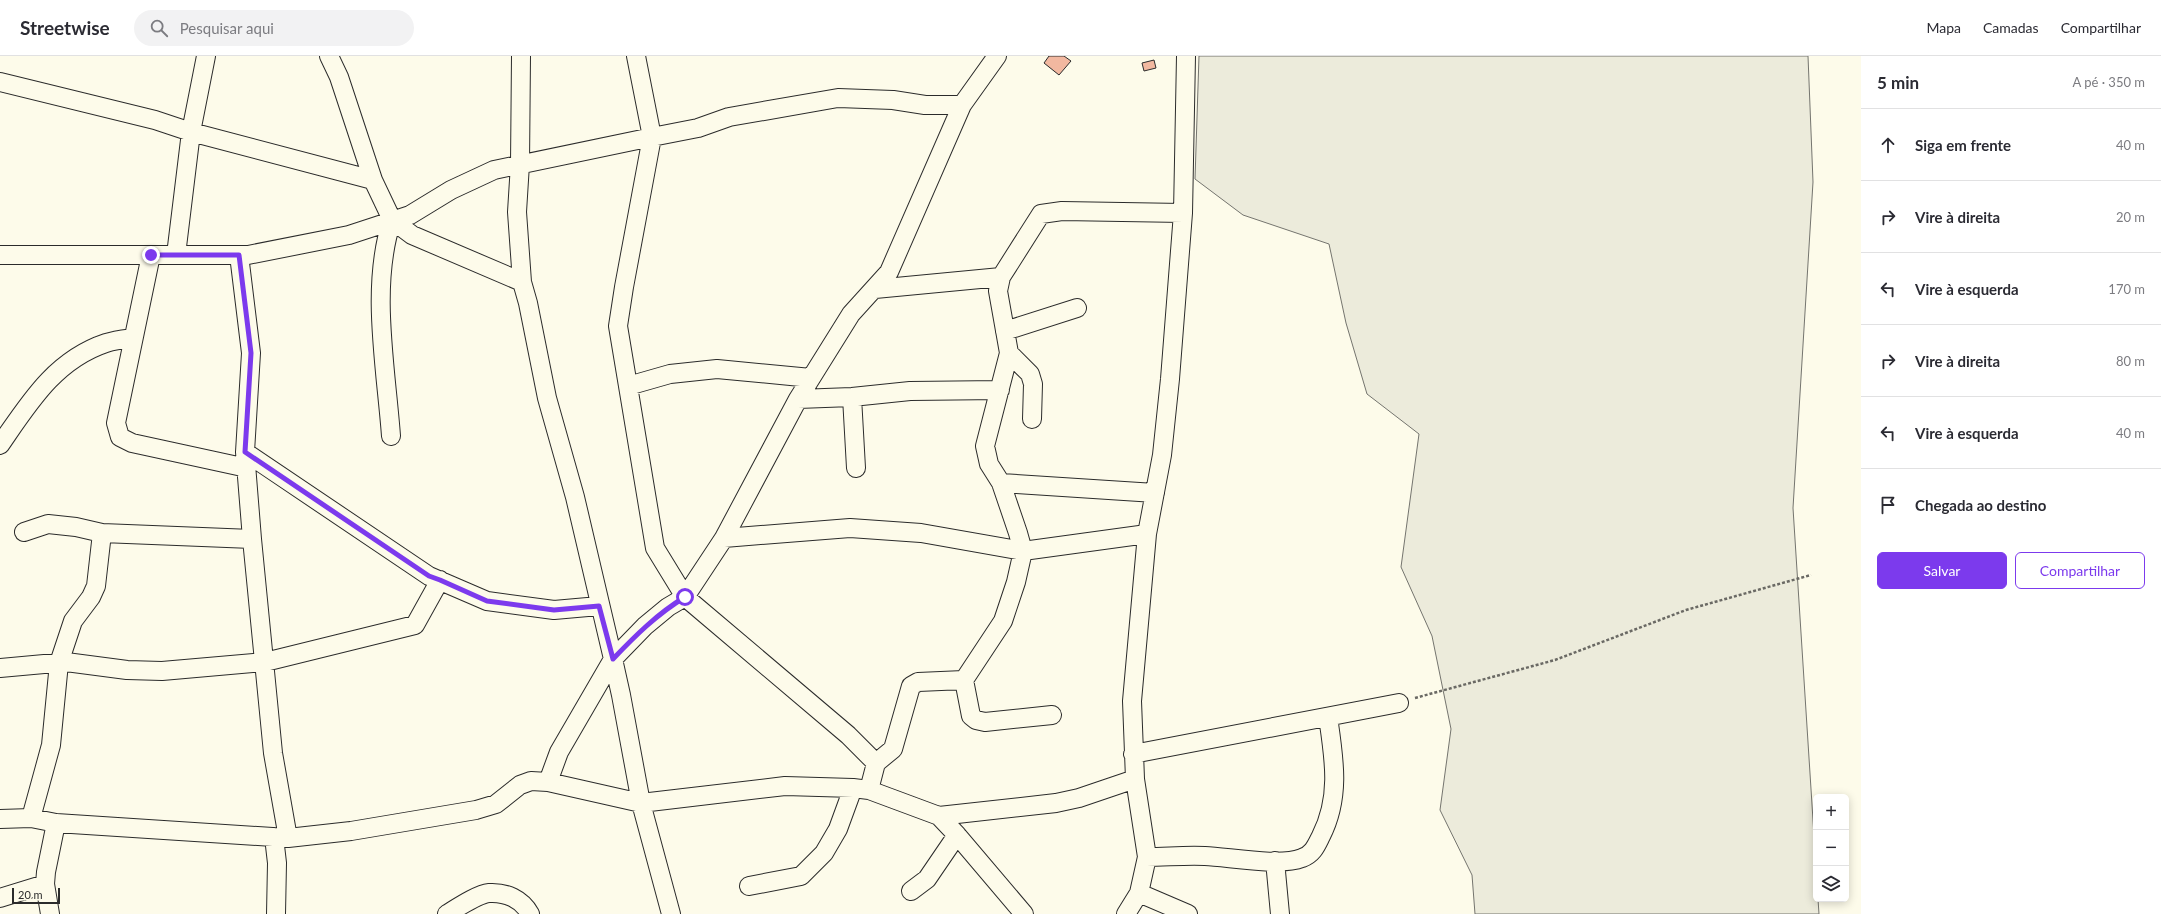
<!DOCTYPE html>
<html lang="pt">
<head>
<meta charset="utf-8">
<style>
  :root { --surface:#fff; --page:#f2f2f3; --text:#2b2b33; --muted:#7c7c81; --line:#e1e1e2; --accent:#7c3aed }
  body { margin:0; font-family:Lato,sans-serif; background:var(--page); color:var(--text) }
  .controls { position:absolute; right:12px; bottom:12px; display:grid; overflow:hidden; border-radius:6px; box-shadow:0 2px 10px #0003 }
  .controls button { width:36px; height:36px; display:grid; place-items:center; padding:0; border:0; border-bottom:1px solid var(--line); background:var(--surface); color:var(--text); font:20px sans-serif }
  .scale { position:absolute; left:12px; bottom:10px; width:48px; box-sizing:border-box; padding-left:4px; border:2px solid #2b2b2b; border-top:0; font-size:11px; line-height:14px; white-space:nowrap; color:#2b2b2b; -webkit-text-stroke:3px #fdfbea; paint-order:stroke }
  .stop { position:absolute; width:12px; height:12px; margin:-9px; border:3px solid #7c3aed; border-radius:50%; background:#fff }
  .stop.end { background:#7c3aed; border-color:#fff; box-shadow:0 1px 4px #0008 }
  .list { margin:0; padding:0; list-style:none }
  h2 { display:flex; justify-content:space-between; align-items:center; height:52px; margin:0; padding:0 16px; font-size:17px }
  h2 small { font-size:13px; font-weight:400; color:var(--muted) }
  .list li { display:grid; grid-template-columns:26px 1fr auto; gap:12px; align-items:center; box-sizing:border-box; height:72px; padding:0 16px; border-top:1px solid var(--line) }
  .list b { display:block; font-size:15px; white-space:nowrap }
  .list em { font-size:13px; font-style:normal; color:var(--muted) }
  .actions { display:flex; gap:8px; padding:12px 16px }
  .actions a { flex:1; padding:9px 0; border:1px solid var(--accent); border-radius:6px; text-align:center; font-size:14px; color:var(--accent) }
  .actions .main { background:var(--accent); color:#fff }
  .icon { flex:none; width:22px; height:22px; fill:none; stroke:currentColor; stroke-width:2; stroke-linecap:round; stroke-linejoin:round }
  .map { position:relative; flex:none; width:1861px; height:858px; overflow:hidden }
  header { display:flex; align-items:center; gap:24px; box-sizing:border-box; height:56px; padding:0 20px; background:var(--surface); border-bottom:1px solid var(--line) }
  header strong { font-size:19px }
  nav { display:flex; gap:22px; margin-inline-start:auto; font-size:14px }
  .search { width:280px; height:36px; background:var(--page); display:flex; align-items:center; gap:10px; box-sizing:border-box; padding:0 14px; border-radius:22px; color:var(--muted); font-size:15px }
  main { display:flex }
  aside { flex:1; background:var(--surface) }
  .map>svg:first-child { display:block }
  .green { fill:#ecebdb; stroke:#74746e }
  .building { fill:#f2b8a0; stroke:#2b2b2b }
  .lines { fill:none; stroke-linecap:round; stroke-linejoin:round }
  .minor-casing { stroke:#2b2b2b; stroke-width:20 }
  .path { stroke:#6a6964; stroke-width:2.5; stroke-dasharray:3 2; stroke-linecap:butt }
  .minor { stroke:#fdfbea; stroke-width:18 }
  .route { stroke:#7c3aed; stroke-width:5 }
</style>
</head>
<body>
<header>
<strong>Streetwise</strong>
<div class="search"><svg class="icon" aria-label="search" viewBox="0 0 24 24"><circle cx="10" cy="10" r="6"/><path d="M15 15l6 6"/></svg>Pesquisar aqui</div>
<nav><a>Mapa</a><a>Camadas</a><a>Compartilhar</a></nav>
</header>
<main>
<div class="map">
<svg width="1861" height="858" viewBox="0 0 1861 858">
  <rect width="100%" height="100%" fill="#fdfbea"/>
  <path class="green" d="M1199 0H1808L1813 126 1793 452 1816 811V843H1818L1819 858H1475L1472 819 1440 754 1451 673 1432 580 1401 511 1419 378 1367 338 1346 267 1329 188 1243 159 1195 123Z"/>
  <path class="building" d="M1049 0H1064L1071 5 1059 19 1044 7Z
    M1154 4 1156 12 1144 15 1142 7Z"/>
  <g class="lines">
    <defs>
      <path id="minor" d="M329 0 339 21 373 124 392 164 412 179 522 226 528 247 547 342 575 441 613 603 559 696 548 726
        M521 0 520 108 517 156 522 226
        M0 26 155 64 191 76 373 124
        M962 49H925L893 44 838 42 729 61 698 72 652 81 624 231 618 270 655 492 685 541 848 679 876 707 869 734 939 760 957 779 1024 858
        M0 199H248L349 179 410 159 451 134 494 114 652 81 636 0
        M151 199 116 367 120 381 132 387 247 412
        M176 199 191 76 206 0
        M239 199 251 297 245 396 252 483 273 697 288 782
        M875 233 1001 221
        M1005 275 1077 252
        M1009 297 1030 318 1033 328 1032 363
        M628 330 670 318 717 313 811 322
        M852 341 856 412
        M798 343 852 341 910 335 1000 334
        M391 380C386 311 370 230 392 164
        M0 389C29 347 55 304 106 287 115 284 125 283 133 282
        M245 396 429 520 487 545 554 554 599 550
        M1001 427 1155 437
        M24 476 48 468 76 471 102 477 252 483
        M724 482 850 472 921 477 1023 495 1147 478
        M0 612 66 606 127 614 162 615 265 606 415 569 440 524
        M964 624 971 660 976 664 985 666 1052 659
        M1133 698 1399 647
        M876 707 893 693 911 630 918 626 964 624 1003 565 1016 526 1023 495 1018 477 1001 427 989 408 985 390 1009 297 998 235 1001 221 1041 158 1062 155 1183 157
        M939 760 1056 747 1079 742 1135 723
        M31 762 51 689 59 607 73 565 91 541 96 530 102 477
        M0 763 31 762 56 767 288 782 351 775 476 754 496 748 520 729 531 725 548 726 641 747 785 730 853 732 869 734
        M274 781 277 807 276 858
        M1147 801C1166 801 1185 799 1205 800 1229 801 1280 811 1302 802 1313 798 1316 790 1321 780 1341 741 1334 702 1328 661
        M1275 805 1280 858
        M749 830 801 820 824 797 838 773 853 732
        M911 835 927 823 957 779
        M1139 837 1188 858
        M0 842 45 828
        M50 858 45 828 46 816 56 767
        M447 858C457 852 478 838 489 837 506 836 522 843 530 858
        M671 858 641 747 621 639 613 603 645 570 668 551 685 541 724 482 798 343 851 258 889 216 962 49 997 0
        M1126 858 1139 837 1147 801 1135 723 1132 645 1147 478 1162 399 1170 323 1183 157 1186 0"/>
    </defs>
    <use href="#minor" class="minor-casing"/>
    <path class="path" d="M1415 642 1555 604 1686 554 1811 519"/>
    <use href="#minor" class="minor"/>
  </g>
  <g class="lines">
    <path class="route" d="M151 199H239L251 297 245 396 429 520 440 524 487 545 554 554 599 550 613 603C635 580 657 558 685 541"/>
  </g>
</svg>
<div class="controls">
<button>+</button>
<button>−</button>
<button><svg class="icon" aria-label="layers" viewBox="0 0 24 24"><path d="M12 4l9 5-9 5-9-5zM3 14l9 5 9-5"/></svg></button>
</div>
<div class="scale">20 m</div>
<div class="stop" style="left:685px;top:541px"></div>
<div class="stop end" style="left:151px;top:199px"></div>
</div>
<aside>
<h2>5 min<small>A pé · 350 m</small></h2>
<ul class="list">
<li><svg class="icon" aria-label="ahead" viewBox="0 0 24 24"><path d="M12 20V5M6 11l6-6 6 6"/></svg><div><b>Siga em frente</b></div><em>40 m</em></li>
<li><svg class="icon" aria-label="right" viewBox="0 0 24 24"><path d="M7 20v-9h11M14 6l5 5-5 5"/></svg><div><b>Vire à direita</b></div><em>20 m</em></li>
<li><svg class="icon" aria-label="left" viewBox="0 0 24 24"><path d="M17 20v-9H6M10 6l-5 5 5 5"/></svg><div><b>Vire à esquerda</b></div><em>170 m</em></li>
<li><svg class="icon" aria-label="right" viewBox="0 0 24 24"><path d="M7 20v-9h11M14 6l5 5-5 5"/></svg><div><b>Vire à direita</b></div><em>80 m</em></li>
<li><svg class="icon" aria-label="left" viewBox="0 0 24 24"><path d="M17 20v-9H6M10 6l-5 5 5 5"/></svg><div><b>Vire à esquerda</b></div><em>40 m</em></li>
<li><svg class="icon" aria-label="arrive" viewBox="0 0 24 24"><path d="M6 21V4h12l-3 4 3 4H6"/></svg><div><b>Chegada ao destino</b></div></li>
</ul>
<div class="actions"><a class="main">Salvar</a><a>Compartilhar</a></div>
</aside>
</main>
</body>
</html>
